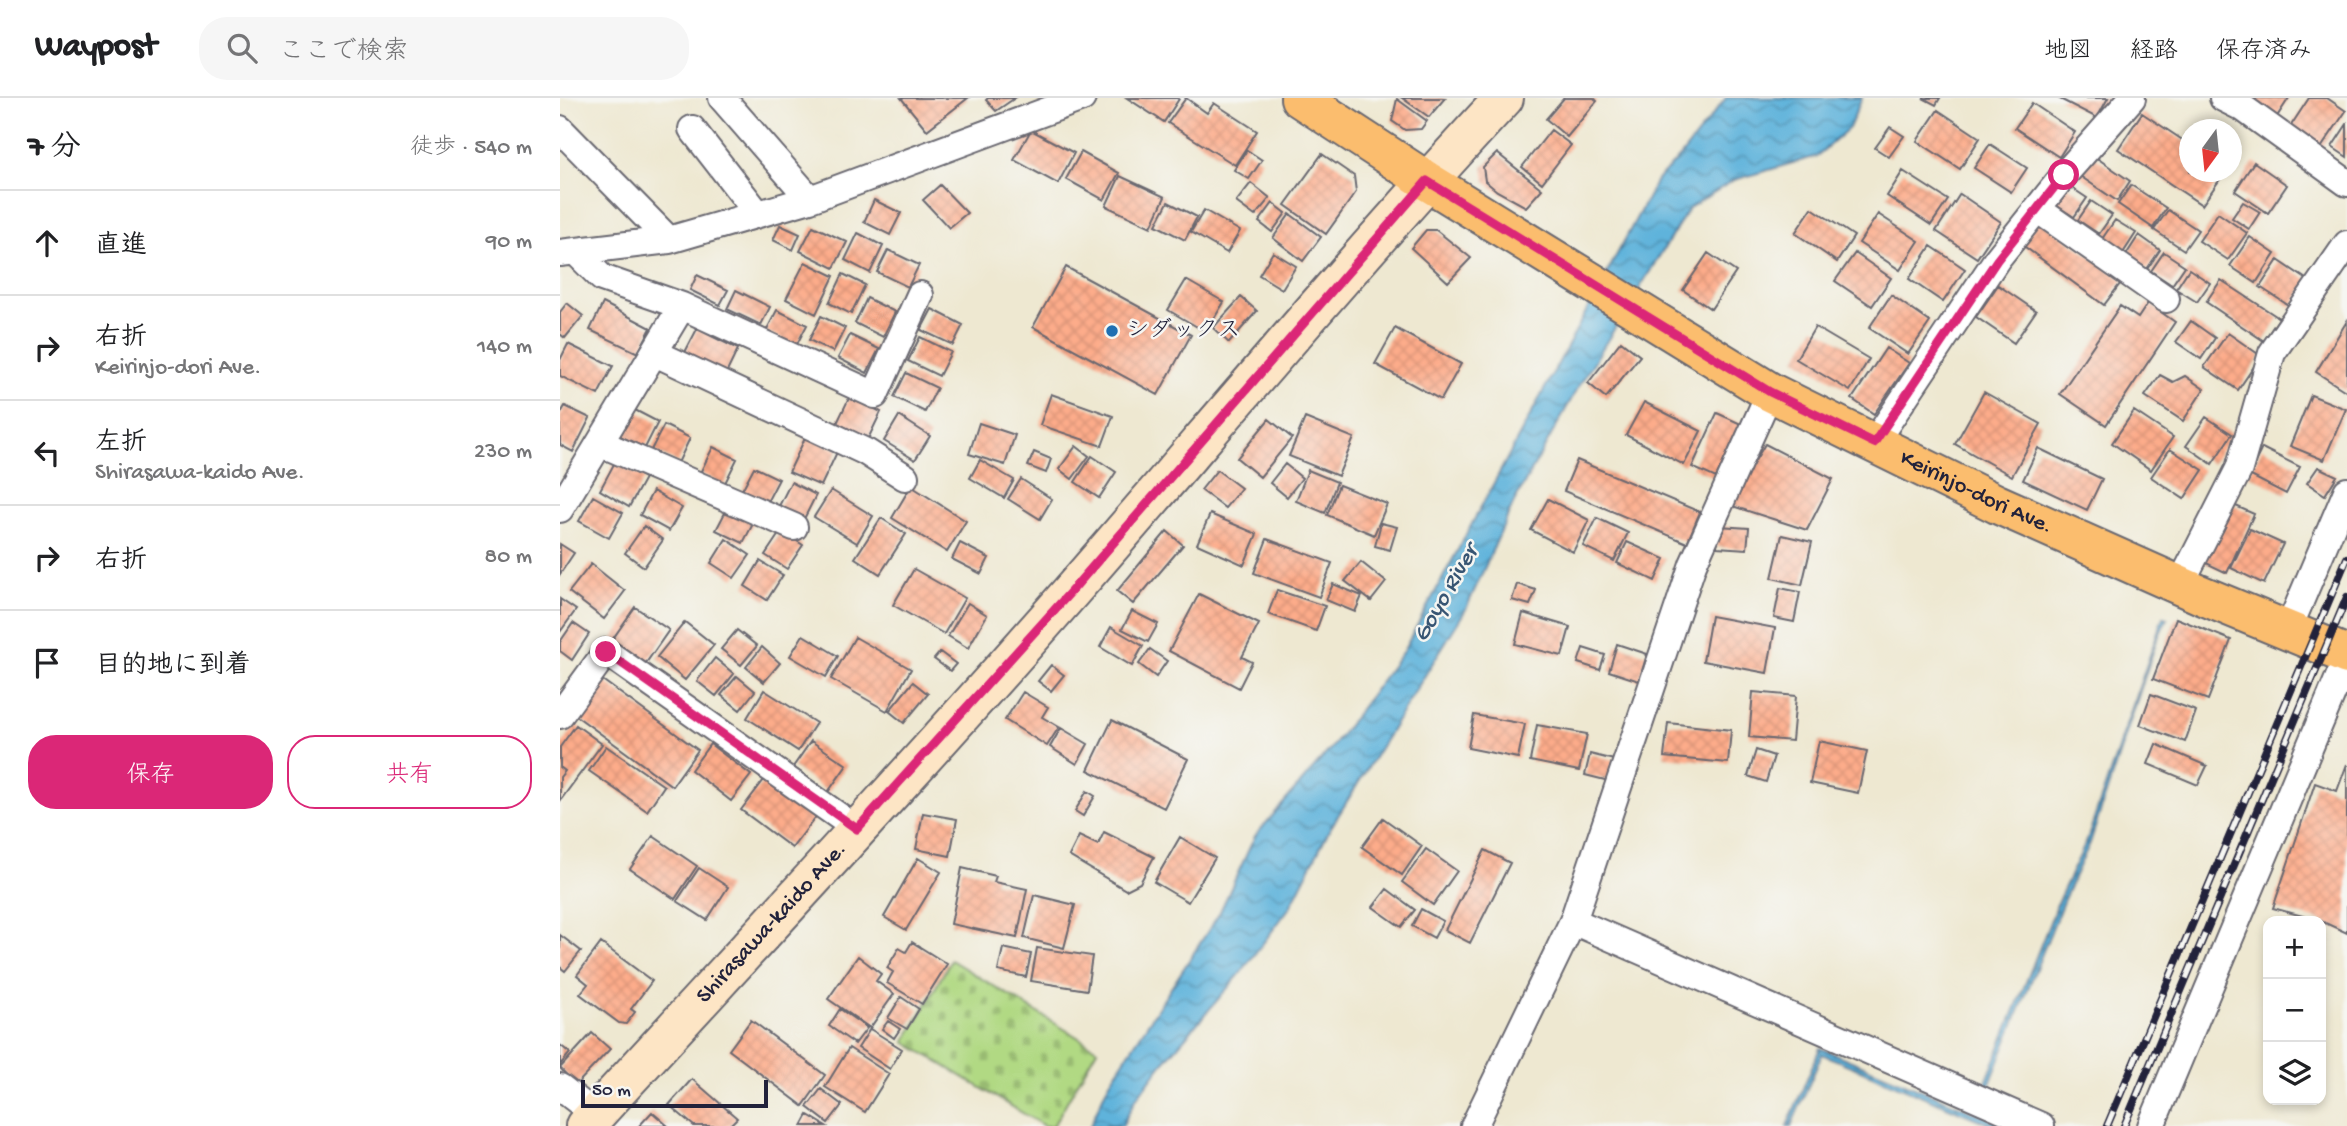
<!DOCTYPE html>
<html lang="ja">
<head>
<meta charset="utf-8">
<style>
  :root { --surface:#fff; --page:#f6f6f6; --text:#202124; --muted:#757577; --line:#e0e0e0; --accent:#db2777 }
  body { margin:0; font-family:"Gochi Hand","Klee One",sans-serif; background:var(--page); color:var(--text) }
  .controls { position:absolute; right:21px; bottom:21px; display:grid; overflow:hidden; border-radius:14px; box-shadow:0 4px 10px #0003 }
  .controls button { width:63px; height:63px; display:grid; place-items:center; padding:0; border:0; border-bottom:2px solid var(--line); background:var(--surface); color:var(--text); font:35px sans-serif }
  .compass { position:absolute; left:1619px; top:21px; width:63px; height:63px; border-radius:50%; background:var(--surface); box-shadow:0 4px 10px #0003; rotate:195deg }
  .scale { position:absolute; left:21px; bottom:18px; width:187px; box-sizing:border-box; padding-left:7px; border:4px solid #22223b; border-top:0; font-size:19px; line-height:24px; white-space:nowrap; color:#22223b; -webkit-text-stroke:5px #f6f6f2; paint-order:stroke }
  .stop { position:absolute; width:21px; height:21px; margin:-16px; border:5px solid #db2777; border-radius:50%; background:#fff }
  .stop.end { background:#db2777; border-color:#fff; box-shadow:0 2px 7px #0008 }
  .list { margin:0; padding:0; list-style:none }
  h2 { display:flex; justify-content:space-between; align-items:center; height:91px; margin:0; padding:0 28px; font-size:30px }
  h2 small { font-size:23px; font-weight:400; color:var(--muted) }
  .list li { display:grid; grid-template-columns:46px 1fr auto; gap:21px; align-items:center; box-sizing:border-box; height:105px; padding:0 28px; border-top:2px solid var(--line) }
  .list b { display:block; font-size:26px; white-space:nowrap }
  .list p { margin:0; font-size:23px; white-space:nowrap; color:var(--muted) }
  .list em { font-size:23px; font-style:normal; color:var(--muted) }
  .actions { display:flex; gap:14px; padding:21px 28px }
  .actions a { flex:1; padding:16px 0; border:2px solid var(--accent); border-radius:28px; text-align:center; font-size:24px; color:var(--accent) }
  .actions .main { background:var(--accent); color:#fff }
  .icon { flex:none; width:38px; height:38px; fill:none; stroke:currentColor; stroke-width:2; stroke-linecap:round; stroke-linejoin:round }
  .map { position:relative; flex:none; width:1787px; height:1028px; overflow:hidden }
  header { display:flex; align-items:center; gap:42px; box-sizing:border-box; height:98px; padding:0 35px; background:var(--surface); border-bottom:2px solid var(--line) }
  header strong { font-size:33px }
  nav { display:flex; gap:38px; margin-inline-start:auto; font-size:24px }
  .search { width:490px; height:63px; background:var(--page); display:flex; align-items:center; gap:18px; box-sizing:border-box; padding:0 24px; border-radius:28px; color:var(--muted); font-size:26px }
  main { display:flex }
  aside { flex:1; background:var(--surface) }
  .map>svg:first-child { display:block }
  .cemetery { fill:url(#cemetery-stones); stroke:#6a7e5f; stroke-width:2 }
  .water { fill:url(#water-waves); stroke:#406a8b; stroke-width:2 }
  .building { fill:url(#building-cross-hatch) }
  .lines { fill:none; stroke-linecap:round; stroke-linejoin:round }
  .street-casing { stroke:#696770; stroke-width:30 }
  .secondary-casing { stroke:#696770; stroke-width:42 }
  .primary-casing { stroke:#696770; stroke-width:42 }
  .street { stroke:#fff; stroke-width:26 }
  .secondary { stroke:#fde5c5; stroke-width:38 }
  .primary { stroke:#fbbd6e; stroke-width:38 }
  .rail-casing { stroke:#22223b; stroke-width:8 }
  .rail { stroke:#f6f6f2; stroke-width:5; stroke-dasharray:16; stroke-linecap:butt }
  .route { stroke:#db2777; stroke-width:9 }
  .poi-dot { fill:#1f6fb2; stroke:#f6f6f2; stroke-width:2.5 }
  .labels { text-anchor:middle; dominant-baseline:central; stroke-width:5; stroke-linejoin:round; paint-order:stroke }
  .poi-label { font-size:23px; fill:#22223b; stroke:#f6f6f2; text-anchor:start }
  .street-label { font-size:23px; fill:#22223b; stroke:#f6f6f2 }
  .water-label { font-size:24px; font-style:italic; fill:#375573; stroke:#f6f6f2 }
</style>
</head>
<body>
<header>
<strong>Waypost</strong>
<div class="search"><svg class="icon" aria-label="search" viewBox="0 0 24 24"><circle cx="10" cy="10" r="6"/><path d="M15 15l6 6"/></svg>ここで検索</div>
<nav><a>地図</a><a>経路</a><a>保存済み</a></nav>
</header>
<main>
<aside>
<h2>7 分<small>徒歩 · 540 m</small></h2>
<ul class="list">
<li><svg class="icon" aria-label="ahead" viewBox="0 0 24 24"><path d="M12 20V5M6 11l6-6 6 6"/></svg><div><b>直進</b></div><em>90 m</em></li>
<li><svg class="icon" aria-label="right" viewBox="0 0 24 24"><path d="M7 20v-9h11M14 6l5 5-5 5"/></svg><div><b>右折</b><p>Keirinjo-dori Ave.</p></div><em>140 m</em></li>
<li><svg class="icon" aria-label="left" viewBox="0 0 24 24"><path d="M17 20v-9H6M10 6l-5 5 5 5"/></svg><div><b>左折</b><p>Shirasawa-kaido Ave.</p></div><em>230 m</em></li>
<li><svg class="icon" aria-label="right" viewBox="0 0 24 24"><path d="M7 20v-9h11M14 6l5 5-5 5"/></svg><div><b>右折</b></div><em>80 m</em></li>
<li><svg class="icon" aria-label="arrive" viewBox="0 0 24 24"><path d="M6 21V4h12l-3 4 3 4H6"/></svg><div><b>目的地に到着</b></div></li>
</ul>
<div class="actions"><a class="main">保存</a><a>共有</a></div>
</aside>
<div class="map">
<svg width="1787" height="1028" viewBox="0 0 1787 1028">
  <defs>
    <pattern id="cemetery-stones" width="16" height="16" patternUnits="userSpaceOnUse" patternTransform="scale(1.75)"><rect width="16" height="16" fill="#b1d983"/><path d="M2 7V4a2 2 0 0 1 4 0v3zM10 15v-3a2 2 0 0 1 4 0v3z" fill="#98ba72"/></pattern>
    <pattern id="water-waves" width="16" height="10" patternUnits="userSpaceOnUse" patternTransform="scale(1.75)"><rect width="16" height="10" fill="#5fb3db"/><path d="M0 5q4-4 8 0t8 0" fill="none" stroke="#4e91b3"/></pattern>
    <pattern id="building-cross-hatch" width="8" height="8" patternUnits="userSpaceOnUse" patternTransform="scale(1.75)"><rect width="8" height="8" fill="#fdac8a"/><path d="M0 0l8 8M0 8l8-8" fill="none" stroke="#d99478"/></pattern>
  </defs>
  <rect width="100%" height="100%" fill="#f6f6f2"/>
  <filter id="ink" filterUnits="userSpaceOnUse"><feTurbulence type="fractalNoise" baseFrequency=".0143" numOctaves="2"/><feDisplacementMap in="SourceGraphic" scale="14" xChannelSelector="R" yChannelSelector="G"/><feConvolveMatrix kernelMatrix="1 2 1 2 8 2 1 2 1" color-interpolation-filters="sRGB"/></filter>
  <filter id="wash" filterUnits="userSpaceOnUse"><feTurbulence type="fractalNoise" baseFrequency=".00686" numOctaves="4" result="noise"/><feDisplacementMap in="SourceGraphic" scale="28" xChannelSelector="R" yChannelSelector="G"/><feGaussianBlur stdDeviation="1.57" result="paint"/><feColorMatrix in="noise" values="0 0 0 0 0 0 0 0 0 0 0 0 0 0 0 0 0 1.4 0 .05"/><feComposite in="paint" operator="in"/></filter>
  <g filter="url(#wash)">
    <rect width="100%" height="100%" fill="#eee8d1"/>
    <path class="cemetery" d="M391 862 537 951 493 1028H484L345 944Z"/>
    <path class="water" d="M1166 0H1302L1289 30 1257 58 1174 82 1129 110 1016 293 955 402 906 511 768 734 730 809 679 877 603 965 575 1002 562 1028H530L548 987 659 816 695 738 772 649 844 552 1097 82 1120 59Z
      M1603 519 1607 520 1596 544 1530 745 1504 801 1429 988 1425 987 1500 799 1526 745Z
      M1260 950 1448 1028H1434L1262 956 1231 1028H1227Z"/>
    <g id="blocks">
      <path class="building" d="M341 0H408L367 32Z
        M428 0H455L436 13 426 2Z
        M567 0H617L619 1 604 24Z
        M626 0 647 15 654 5 697 33 675 67 608 25Z
        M842 0H885L869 19Z
        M1004 0H1034L1037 3 1007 39 986 21Z
        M1363 0H1380L1376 7Z
        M1498 0H1548L1537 20Z
        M1693 0H1729L1716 20 1691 2Z
        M1749 0H1767L1786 13 1761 50 1730 29Z
        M837 1 867 23 861 31 845 32 832 23Z
        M1472 5 1515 34 1499 59 1455 30Z
        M1378 12 1420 40 1400 71 1357 43Z
        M1582 15 1630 47V74H1665L1642 107 1558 51Z
        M1787 26V59L1772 49Z
        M1330 29 1344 38 1329 59 1315 50Z
        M471 32 514 55 498 86 454 62Z
        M991 32 1011 47 982 85 962 69Z
        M1430 46 1467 70 1451 94 1414 70Z
        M687 52 702 62 689 81 674 72Z
        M521 54 559 75 544 102 506 81Z
        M937 55 982 91 966 109 937 93 925 83 923 69Z
        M762 56 794 78 796 94 766 136 725 107Z
        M1534 58 1570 83 1557 103 1520 78Z
        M1694 64 1727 87 1708 115 1675 93Z
        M1343 73 1388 102 1371 127 1327 98Z
        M560 78 605 99 591 129 546 108Z
        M691 85 710 100 695 118 676 104Z
        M1506 86 1527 100 1514 119 1493 105Z
        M380 87 407 115 389 130 363 102Z
        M1571 87 1606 110 1593 130 1558 106Z
        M1400 96 1441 124 1417 160 1376 133Z
        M314 102 341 115 330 137 304 124Z
        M1531 103 1552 117 1539 136 1518 122Z
        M608 104 637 119 625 142 596 127Z
        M1683 104 1700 114 1689 131 1672 120Z
        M713 105 726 115 712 134 699 124Z
        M1252 110 1294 138 1277 164 1235 135Z
        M644 112 680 133 667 155 631 134Z
        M1608 112 1638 132 1624 152 1594 132Z
        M1658 115 1687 135 1668 162 1639 143Z
        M730 116 761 139 743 163 713 140Z
        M1318 116 1359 143 1340 172 1299 145Z
        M1479 121 1563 182 1544 207 1461 146Z
        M1555 122 1576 135 1563 155 1542 141Z
        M220 127 240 136 233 152 213 142Z
        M253 128 287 144 274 170 240 153Z
        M866 132H876L911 160 888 184 851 150Z
        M298 135 323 148 310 175 285 162Z
        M1579 137 1600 152 1587 171 1566 157Z
        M1690 139 1715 156 1696 185 1670 168Z
        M1371 148 1405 171 1383 204 1349 181Z
        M328 152 359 167 348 189 317 174Z
        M713 154 736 168 722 191 699 177Z
        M1604 154 1625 168 1612 187 1591 173Z
        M1148 155 1176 174 1151 211 1123 192Z
        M1295 155 1331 180 1312 208 1275 183Z
        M1718 162 1749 183 1731 209 1700 189Z
        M245 164 274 178 256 216 226 201Z
        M506 169 631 237 598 297 473 229Z
        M1629 171 1650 185 1637 204 1616 191Z
        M283 176 305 187 291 216 269 205Z
        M137 177 168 192 160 207 130 192Z
        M626 182 664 204 646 234 608 212Z
        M1661 182 1719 220 1704 243 1646 204Z
        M1438 187 1476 213 1454 245 1416 219Z
        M176 192 210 209 201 227 167 211Z
        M1331 197 1370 224 1348 256 1309 230Z
        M681 199 697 213 669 245 653 230Z
        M307 200 335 214 323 239 295 225Z
        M7 205 23 218 5 240 0 236V214Z
        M43 205 91 230 78 255 30 232Z
        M1588 205 1615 224 1546 327 1500 296 1560 208 1578 220Z
        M372 211 403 227 393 247 361 232Z
        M217 212 247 227 236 248 206 233Z
        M261 218 285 230 273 254 249 242Z
        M1631 223 1655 240 1641 261 1616 244Z
        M1787 223V294L1756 274Z
        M1255 229 1309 261 1290 293 1236 261Z
        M835 230 901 266 881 302 815 266Z
        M137 231 178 251 165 278 123 258Z
        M1668 235 1701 258 1678 292 1644 269Z
        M290 237 319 251 307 275 278 260Z
        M360 239 391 254 379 278 348 263Z
        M1061 243 1080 258 1046 300 1028 285Z
        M8 246 53 268 38 297 0 278V262Z
        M1326 250 1349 265 1314 316 1292 301Z
        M346 275 377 290 365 314 334 299Z
        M1600 277 1613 284 1625 278 1644 291 1623 323 1585 298Z
        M1424 294 1481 326 1452 378 1395 346Z
        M491 296 553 318 542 348 480 327Z
        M1751 297 1786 311 1764 362 1730 348Z
        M290 298 321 314 308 341 277 325Z
        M1084 304 1141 333 1124 367 1066 337Z
        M5 308 30 320 13 354 0 347V317Z
        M73 311 98 324 85 350 60 338Z
        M1574 313 1613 339 1591 372 1552 345Z
        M1157 315 1181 326 1156 380 1132 369Z
        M339 318 370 338 355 362 324 343Z
        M1646 319 1672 336 1652 366 1626 348Z
        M745 320 794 340 778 378 729 358Z
        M709 321 732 340 700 379 677 360Z
        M419 325 455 337 445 367 409 356Z
        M104 327 130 340 118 365 91 352Z
        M246 338 278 352 261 388 229 374Z
        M1205 346 1273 381 1247 432 1169 407Z
        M516 348 529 358 512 381 499 371Z
        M153 349 177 361 164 387 140 375Z
        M1478 350 1542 381 1527 412 1463 382Z
        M1702 350 1740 369 1726 396 1689 377Z
        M1610 351 1643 372 1624 401 1591 379Z
        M474 354 491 361 486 375 468 368Z
        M532 358 556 374 539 400 515 384Z
        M420 362 454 382 444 400 410 380Z
        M1017 362 1140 414 1127 445 1004 393Z
        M55 364 85 380 69 409 40 392Z
        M725 366 742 380 727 399 710 385Z
        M194 369 219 381 207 404 182 392Z
        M1758 369 1777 378 1765 397 1747 385Z
        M657 372 681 390 665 410 641 392Z
        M748 372 777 384 765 415 736 403Z
        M461 381 492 401 480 421 448 401Z
        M231 384 256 397 243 423 218 410Z
        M779 387 827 406 814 437 767 417Z
        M351 388 406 423 387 454 332 420Z
        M271 392 313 418 297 445 254 419Z
        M93 393 122 410 109 433 80 417Z
        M33 398 63 415 49 440 19 423Z
        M988 401 1029 422 1013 454 971 432Z
        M1669 405 1694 416 1667 475 1642 463Z
        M168 409 195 422 183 445 156 432Z
        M650 416 697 436 684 467 637 446Z
        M321 420 346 436 320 476 295 460Z
        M1037 420 1068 435 1054 463 1023 448Z
        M821 425 837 429 830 452 815 448Z
        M84 428 103 442 84 469 65 455Z
        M1158 428 1189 430 1187 451 1157 449Z
        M1690 431 1723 446 1704 486 1671 470Z
        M221 433 243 447 227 471 205 457Z
        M607 433 623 447 573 506 557 493Z
        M1222 437 1252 444 1242 487 1212 480Z
        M166 441 190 457 174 480 151 465Z
        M707 441 772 465 759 499 694 475Z
        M1067 444 1105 461 1095 483 1057 465Z
        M400 445 429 460 421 476 392 461Z
        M0 446 14 455 0 476Z
        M200 463 223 477 207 502 185 488Z
        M801 464 826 484 811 503 785 483Z
        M31 466 65 493 44 521 9 494Z
        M354 471 405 500 384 536 333 507Z
        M773 486 802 498 795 514 766 502Z
        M957 486 976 492 970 507 952 502Z
        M1220 490 1240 494 1234 524 1214 520Z
        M717 492 765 508 756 533 708 516Z
        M639 496 699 526 682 559 692 564 679 590 609 553Z
        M0 501 16 512 0 534Z
        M408 505 427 517 408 550 388 538Z
        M75 509 109 532 86 565 52 542Z
        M572 513 598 526 588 544 562 531Z
        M963 515 1010 529 1002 558 955 546Z
        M1151 518 1215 530 1207 575 1143 563Z
        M1616 520 1671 542 1648 602 1593 581Z
        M125 524 154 547 125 582 97 559Z
        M13 525 29 536 12 562 0 553V544Z
        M551 529 583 548 572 568 540 549Z
        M177 532 197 548 181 567 161 551Z
        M243 537 278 558 266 579 230 558Z
        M295 539 351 571 327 613 271 581Z
        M1057 546 1087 556 1079 583 1049 573Z
        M202 549 220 565 204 584 186 569Z
        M1023 550 1045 557 1040 572 1018 565Z
        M590 551 607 563 596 579 579 566Z
        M380 554 396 566 390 573 374 561Z
        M155 560 174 576 156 598 137 583Z
        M491 567 504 577 491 593 478 583Z
        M177 578 195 593 180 612 161 597Z
        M41 581 138 652 112 688 15 617Z
        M353 584 368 596 344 625 329 613Z
        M204 592 256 625 238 653 187 620Z
        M463 594 488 609 482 619 499 629 487 648 445 622Z
        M1193 594 1236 598 1232 643 1189 639Z
        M1591 596 1636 613 1625 644 1580 627Z
        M914 617 965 626 958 660 908 650Z
        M552 622 628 661 604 710 528 672Z
        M1108 625 1171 632 1168 665 1104 659Z
        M16 627 42 646 0 703V679L5 673 0 669V649Z
        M977 627 1027 636 1019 673 970 663Z
        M501 630 528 646 517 666 490 649Z
        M251 643 287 667 268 694 233 669Z
        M1259 643 1307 653 1298 695 1250 685Z
        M150 646 191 677 171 703 131 672Z
        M1596 646 1647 668 1638 687 1588 666Z
        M46 648 104 688 87 713 29 673Z
        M1196 652 1214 658 1206 684 1188 678Z
        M1030 656 1054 662 1049 683 1025 677Z
        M1787 666V835L1761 823 1713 810 1755 685 1777 693Z
        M207 678 258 716 232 750 181 712Z
        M527 693 535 698 523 718 515 713Z
        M363 715 397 721 390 758 356 751Z
        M823 720 862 748 842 777 802 749Z
        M544 734 594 759 580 785 566 792 509 758 519 738 538 747Z
        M93 738 137 768 115 801 70 771Z
        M620 739 655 760 628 804 594 784Z
        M866 751 897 773 873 807 842 784Z
        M925 752 950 765 910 845 885 832Z
        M358 760 381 774 346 832 324 819Z
        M139 770 168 789 147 822 117 803Z
        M402 770 436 778 434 784 467 791 457 840 391 826Z
        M827 791 855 812 841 829 813 809Z
        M474 797 515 807 504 850 464 840Z
        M861 811 883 823 874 840 852 828Z
        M0 837 21 853 5 873 0 869Z
        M352 844 387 866 362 906 327 885 333 874 327 870 339 850 346 854Z
        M41 845 92 883 71 911 75 914 66 926 59 925 20 896 28 886 17 877Z
        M443 850 471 856 466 879 438 873Z
        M477 850 532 858 527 892 471 883Z
        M298 858 321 876 316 883 334 896 310 930 268 901Z
        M341 899 359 911 347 931 328 920Z
        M280 911 307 930 295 946 269 928Z
        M191 922 265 977 243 1008 169 952Z
        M328 923 340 931 334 940 322 931Z
        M310 931 342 951 330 971 298 950Z
        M32 935 50 951 16 987 0 970Z
        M0 947 10 955 0 967Z
        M289 950 329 976 305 1014 265 989Z
        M132 981 177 1020 169 1028H134L109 1007Z
        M261 991 282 1007 268 1025 247 1009Z
        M92 1014 108 1028H79Z
        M248 1017 266 1028H242Z"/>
    </g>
  </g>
  <g filter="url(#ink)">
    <use href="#blocks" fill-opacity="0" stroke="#696770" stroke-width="2"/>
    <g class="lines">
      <defs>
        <path id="street" d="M162 0 250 101
          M1663 0 1683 10 1787 85
          M0 31 109 142
          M132 31 198 116
          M1477 111 1606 201
          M15 153 42 180 122 208 315 297 360 197
          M0 155 109 142 250 101 522 0
          M95 255 306 354 345 379
          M40 345 234 429
          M1314 345 1437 161 1504 77 1572 0
          M0 411 122 208
          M1620 487 1679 371 1712 255 1787 146
          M1728 532 1787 393
          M0 617 46 554 297 731
          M1013 823 1481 1028
          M0 989 36 1017
          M914 1028 1013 823 1133 466 1210 294
          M1591 1028 1787 560"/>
        <g id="secondary">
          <path id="s1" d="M25 1028C189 849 355 672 515 489 657 326 796 159 944 0"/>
        </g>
        <g id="primary">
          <path id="s2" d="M740 0 867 83 1210 294 1437 406 1639 496 1787 557"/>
        </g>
      </defs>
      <use href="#street" class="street-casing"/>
      <use href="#secondary" class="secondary-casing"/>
      <use href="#primary" class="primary-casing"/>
      <use href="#street" class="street"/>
      <use href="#secondary" class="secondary"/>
      <use href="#primary" class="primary"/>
      <defs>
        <path id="rail" d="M1547 1028 1787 460
          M1564 1028 1787 499"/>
      </defs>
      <use href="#rail" class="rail-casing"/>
      <use href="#rail" class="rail"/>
    </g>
  </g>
  <g class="lines" filter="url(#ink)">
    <path class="route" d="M46 554 297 731 515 489 867 83 1210 294 1314 345 1437 162 1504 77"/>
  </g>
  <circle class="poi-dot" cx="552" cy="233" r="7"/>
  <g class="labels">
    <g class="poi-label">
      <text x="566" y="233">シダックス</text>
    </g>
    <g class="street-label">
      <text stroke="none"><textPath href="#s2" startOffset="784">Keirinjo-dori Ave.</textPath></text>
      <text stroke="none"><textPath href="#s1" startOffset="276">Shirasawa-kaido Ave.</textPath></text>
    </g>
    <g class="water-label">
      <text transform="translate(887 496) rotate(-60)">Goyo River</text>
    </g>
  </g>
</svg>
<div class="controls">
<button>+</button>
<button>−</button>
<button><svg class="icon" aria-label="layers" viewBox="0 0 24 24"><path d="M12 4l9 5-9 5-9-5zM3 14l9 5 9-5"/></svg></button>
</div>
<svg class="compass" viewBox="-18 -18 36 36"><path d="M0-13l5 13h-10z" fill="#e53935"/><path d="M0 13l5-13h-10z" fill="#757577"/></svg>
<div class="scale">50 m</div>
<div class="stop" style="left:1504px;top:77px"></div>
<div class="stop end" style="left:46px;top:554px"></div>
</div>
</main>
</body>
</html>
